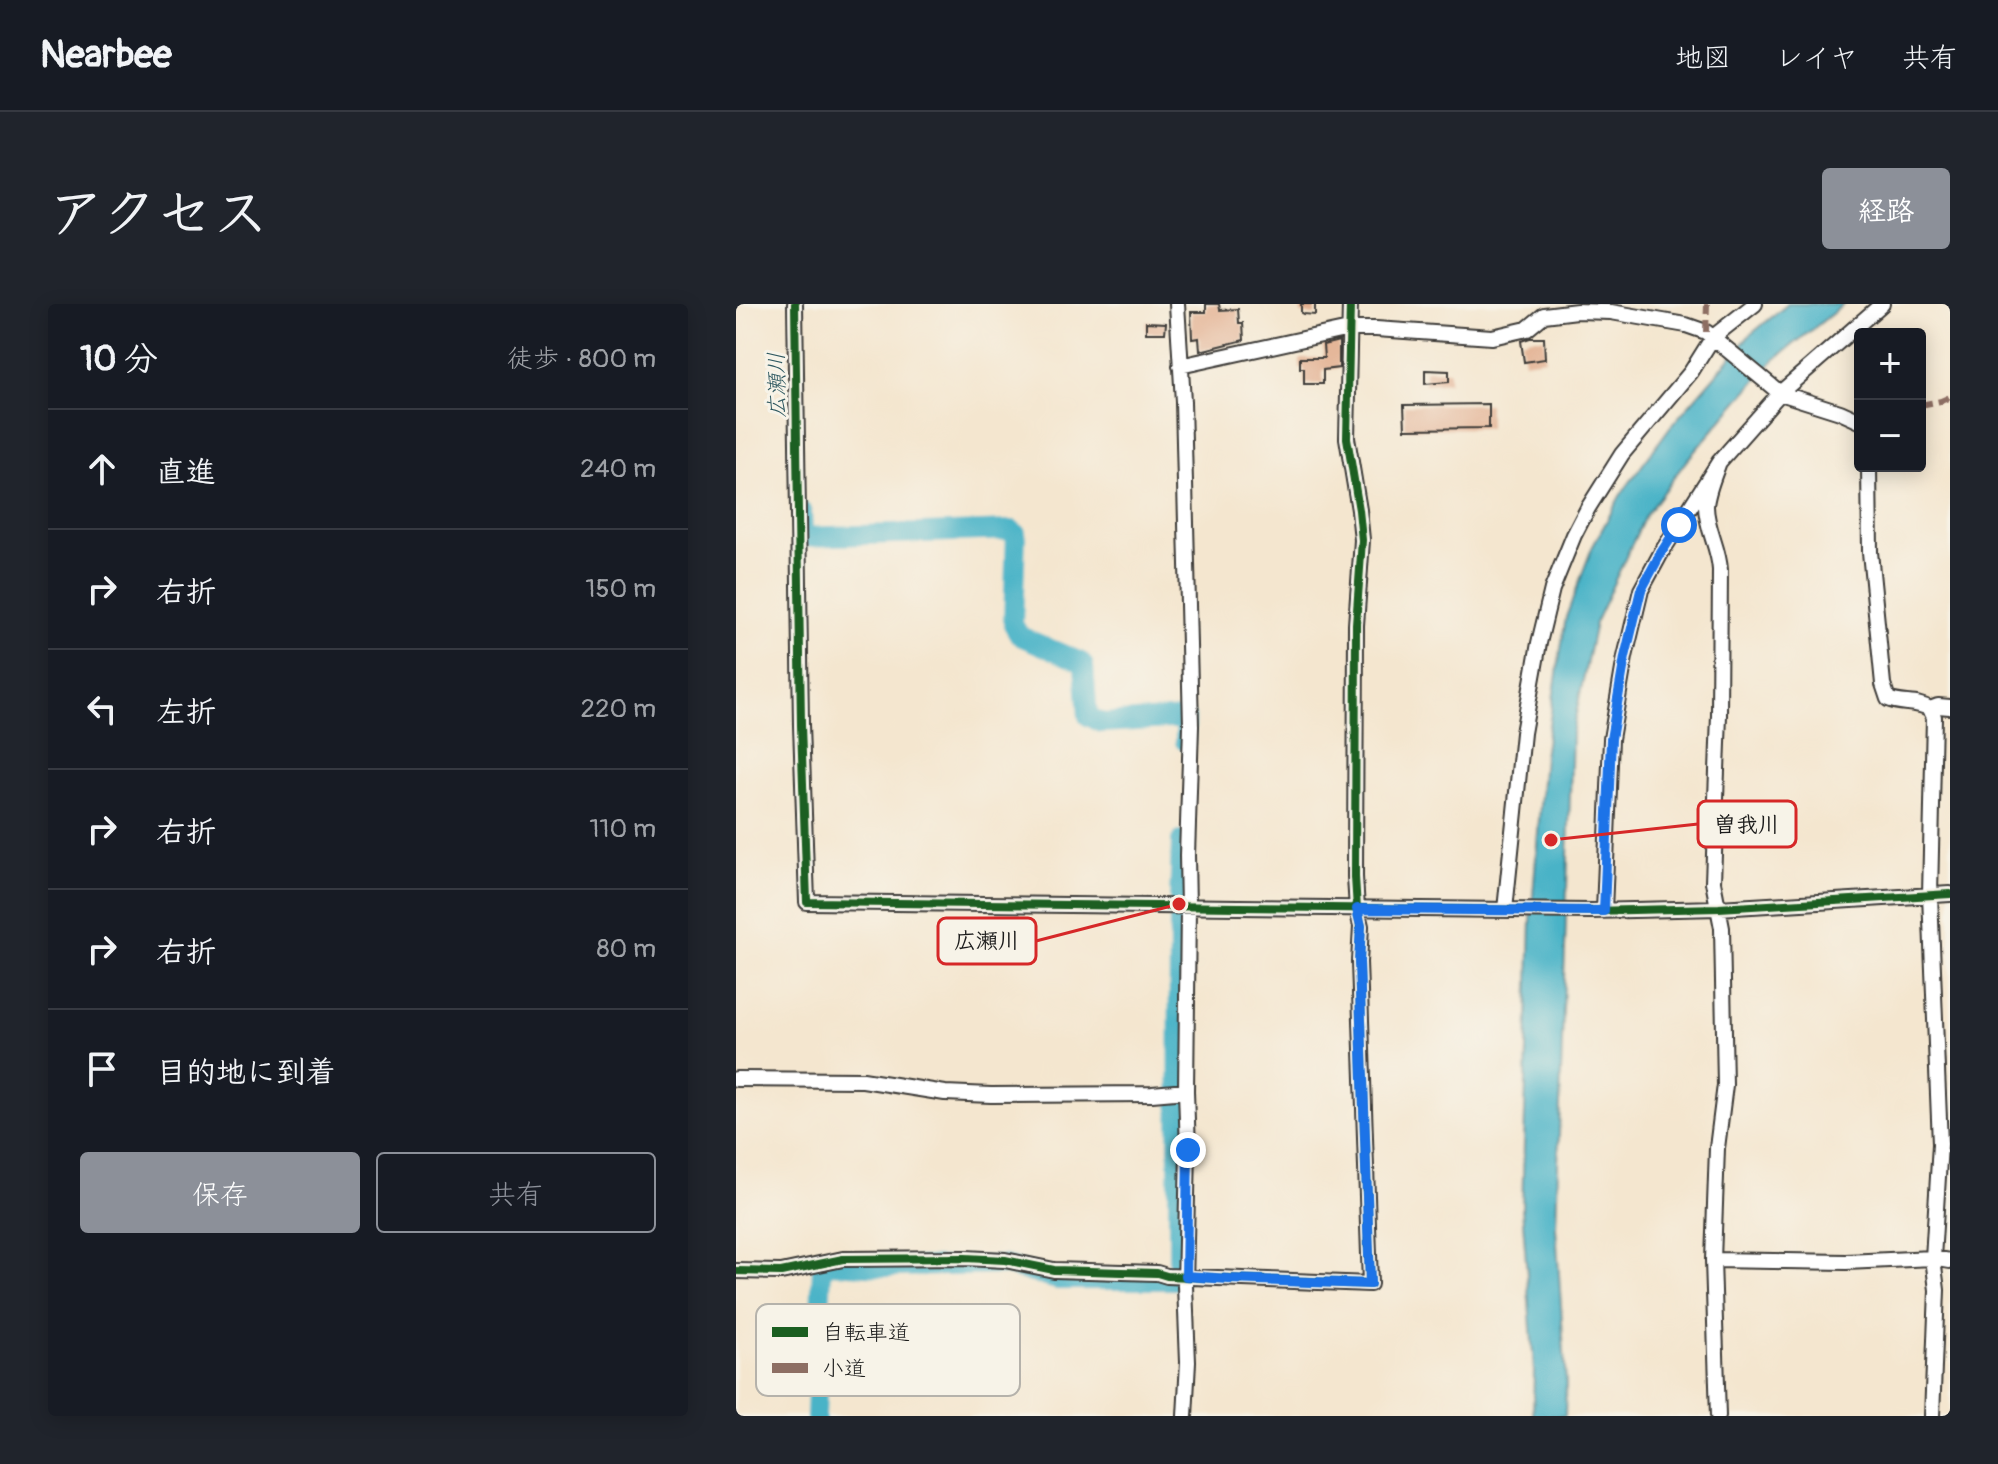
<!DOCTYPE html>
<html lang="ja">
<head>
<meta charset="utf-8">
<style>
  :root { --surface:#171b24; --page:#20242c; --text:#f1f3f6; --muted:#9ea1a6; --line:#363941; --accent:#8c9099 }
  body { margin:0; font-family:Pangolin,"Klee One",sans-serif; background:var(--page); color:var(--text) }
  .controls { position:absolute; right:24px; top:24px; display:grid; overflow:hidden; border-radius:8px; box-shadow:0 4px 20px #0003 }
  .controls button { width:72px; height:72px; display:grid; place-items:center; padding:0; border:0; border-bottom:2px solid var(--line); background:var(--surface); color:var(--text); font:40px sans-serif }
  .stop { position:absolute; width:24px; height:24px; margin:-18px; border:6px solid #1a73e8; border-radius:50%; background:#fff }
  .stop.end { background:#1a73e8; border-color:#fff; box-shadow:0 2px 8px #0008 }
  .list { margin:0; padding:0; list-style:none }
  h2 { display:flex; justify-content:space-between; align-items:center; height:104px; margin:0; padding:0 32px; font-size:34px }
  h2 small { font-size:26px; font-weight:400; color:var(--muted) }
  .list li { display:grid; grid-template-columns:52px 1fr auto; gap:24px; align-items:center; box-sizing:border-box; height:120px; padding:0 32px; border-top:2px solid var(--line) }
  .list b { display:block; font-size:30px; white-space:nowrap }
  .list em { font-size:26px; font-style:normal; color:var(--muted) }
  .actions { display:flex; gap:16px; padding:24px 32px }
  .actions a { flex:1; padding:18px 0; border:2px solid var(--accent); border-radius:8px; text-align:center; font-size:28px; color:var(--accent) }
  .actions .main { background:var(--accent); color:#fff }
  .icon { flex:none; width:44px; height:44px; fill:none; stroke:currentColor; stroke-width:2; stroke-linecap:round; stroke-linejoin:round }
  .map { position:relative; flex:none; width:1214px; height:1112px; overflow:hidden; border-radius:8px }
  header { display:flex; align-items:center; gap:48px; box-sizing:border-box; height:112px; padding:0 40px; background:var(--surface); border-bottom:2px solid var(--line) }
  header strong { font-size:38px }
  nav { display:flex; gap:44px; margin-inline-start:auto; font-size:28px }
  .intro { display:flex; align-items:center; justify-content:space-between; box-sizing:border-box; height:192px; padding:0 48px }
  h1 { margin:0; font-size:56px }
  .button { padding:20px 36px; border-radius:8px; background:var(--accent); color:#fff; font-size:28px; font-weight:700 }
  main { display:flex; gap:48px; padding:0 48px }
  aside { flex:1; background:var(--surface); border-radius:8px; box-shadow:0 4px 20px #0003 }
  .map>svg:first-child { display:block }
  .water { fill:#49b3c7; stroke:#326872; stroke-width:2 }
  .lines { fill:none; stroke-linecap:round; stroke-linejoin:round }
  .river { stroke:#49b3c7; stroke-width:20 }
  .building { fill:#e2ae8e }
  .street-casing { stroke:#3c3a37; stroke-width:18 }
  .street { stroke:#fff; stroke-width:14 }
  .quiet { stroke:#8d6e63; stroke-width:6; stroke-dasharray:12 6; stroke-linecap:butt }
  .cycleway-casing { stroke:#f7f3e8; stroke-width:13 }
  .cycleway { stroke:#1b5e20; stroke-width:8 }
  .route { stroke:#1a73e8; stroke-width:10 }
  .labels { text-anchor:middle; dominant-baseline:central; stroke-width:6; stroke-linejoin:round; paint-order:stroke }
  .water-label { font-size:22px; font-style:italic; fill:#2e5860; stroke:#f7f3e8 }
  .key { fill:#f7f3e8; stroke:#b5b2ab; stroke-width:2 }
  .key-label { font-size:22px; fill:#1c1c1c }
  .leader { fill:none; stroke:#d62828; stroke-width:3 }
  .callout-dot { fill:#d62828; stroke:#f7f3e8; stroke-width:3 }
  .callout { fill:#f7f3e8; stroke:#d62828; stroke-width:3 }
  .callout-label { font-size:22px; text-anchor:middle; font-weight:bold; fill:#1c1c1c }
</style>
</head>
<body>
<header>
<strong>Nearbee</strong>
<nav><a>地図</a><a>レイヤ</a><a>共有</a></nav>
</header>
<div class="intro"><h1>アクセス</h1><a class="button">経路</a></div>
<main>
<aside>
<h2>10 分<small>徒歩 · 800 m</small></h2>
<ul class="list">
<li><svg class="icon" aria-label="ahead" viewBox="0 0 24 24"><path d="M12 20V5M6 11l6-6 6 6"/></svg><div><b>直進</b></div><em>240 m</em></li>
<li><svg class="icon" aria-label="right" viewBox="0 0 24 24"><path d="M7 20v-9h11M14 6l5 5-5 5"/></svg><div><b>右折</b></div><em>150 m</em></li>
<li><svg class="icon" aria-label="left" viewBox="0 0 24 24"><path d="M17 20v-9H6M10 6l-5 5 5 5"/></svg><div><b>左折</b></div><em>220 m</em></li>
<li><svg class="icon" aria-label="right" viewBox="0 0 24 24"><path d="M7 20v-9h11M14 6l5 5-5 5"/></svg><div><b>右折</b></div><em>110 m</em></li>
<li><svg class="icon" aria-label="right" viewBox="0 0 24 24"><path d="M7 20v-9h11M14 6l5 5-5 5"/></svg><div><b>右折</b></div><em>80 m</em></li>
<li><svg class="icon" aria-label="arrive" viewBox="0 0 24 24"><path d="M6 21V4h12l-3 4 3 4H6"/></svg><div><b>目的地に到着</b></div></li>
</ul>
<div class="actions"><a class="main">保存</a><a>共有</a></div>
</aside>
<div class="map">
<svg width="1214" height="1112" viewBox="0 0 1214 1112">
  <rect width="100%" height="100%" fill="#f7f3e8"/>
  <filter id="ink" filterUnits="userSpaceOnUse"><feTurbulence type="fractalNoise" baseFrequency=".0125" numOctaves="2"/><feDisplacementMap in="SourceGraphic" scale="16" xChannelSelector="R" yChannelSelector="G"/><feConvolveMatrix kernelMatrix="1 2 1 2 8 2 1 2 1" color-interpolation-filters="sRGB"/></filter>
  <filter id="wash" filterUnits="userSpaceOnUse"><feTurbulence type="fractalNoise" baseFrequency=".006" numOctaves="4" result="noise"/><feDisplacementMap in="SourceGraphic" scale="32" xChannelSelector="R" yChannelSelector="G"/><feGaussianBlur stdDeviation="1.8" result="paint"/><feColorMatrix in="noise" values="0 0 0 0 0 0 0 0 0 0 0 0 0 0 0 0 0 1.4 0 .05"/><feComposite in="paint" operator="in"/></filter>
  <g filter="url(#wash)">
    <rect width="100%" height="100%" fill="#f4e6cf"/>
    <path class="water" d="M1052 0H1108L1037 57 951 156 909 212 859 319 836 429 820 923 830 1080 829 1112H797L798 1065 786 904 795 617 808 452 830 313 856 244 884 192 934 123 1014 31Z"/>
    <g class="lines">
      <path class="river" d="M66 208 67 233 276 226 280 229 277 320 284 332 345 358 348 362 352 412 366 419 450 414 449 437
        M80 1112 86 963 93 960 151 963 268 961 322 976H442L443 600 445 537"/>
    </g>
    <g id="blocks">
      <path class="building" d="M470 0H483L484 6 502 5 503 19H507L508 36 464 47 463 34 456 35 455 8H470Z
        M565 0H579V11L567 10 565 9Z
        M410 18 430 19 429 29H410Z
        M794 34H808L809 55 788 58 785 37Z
        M603 37V64L587 66V80H568V64H564V54H588L587 41Z
        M689 66 713 67V78L689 80Z
        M753 100V124L669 125 668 101Z"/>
    </g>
  </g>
  <g filter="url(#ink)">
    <use href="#blocks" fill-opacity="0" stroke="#3c3a37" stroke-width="2"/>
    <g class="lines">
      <defs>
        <path id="street" d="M59 0 65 421 71 598 855 607 983 604 1214 590
          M441 0 447 98 455 422 451 552 452 603 450 787 452 846 449 982 452 1058 449 1112
          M444 62 613 25H640L756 33 791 25 808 11 841 7 875 8 950 21 970 28 1044 89 1104 108 1124 117
          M1133 162 1134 248 1147 380 1152 395C1165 401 1182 397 1194 405L1202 402 1214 403
          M1194 405 1198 413 1194 591 1204 840 1197 954 1201 986 1196 1112
          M769 606 787 429 803 339 816 285 838 231 852 204 886 150 955 68 977 33 1019 0
          M868 607 875 435 889 353 905 286 925 249 983 158 1044 89 1146 0
          M0 775 127 776 209 789 255 791 416 790 450 787
          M977 956 1110 958 1197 954 1214 957
          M0 967 45 968 107 955 229 954 269 956 318 966 421 969 431 972 634 980 623 658 625 622 621 605 619 573 620 321 626 236 623 206 611 134 614 0
          M982 1112 977 956 981 844 989 781 986 624 977 578 983 411 984 266C983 244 970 224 970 202 971 188 978 172 983 158"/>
      </defs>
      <use href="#street" class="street-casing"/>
      <use href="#street" class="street"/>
      <path class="quiet" d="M970 28 971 0
        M1184 101 1205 97 1214 93"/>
      <defs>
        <path id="cycleway" d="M59 0 65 421 71 598 855 607 983 604 1214 590
          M0 967 45 968 107 955 229 954 269 956 318 966 421 969 431 972 634 980 623 658 625 622 621 605 619 573 620 321 626 236 623 206 611 134 614 0"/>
      </defs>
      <use href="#cycleway" class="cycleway-casing"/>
      <use href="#cycleway" class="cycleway"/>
    </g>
  </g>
  <g class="lines" filter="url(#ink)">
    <path class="route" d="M452 846 450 972 493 975 634 980 623 658 625 622 621 605 868 607 875 435 889 353 905 286 925 249 943 221"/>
  </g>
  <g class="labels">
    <g class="water-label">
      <text transform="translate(41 81) rotate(-91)">広瀬川</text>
    </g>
  </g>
  <rect x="20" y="1000" width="264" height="92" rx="12" class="key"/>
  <rect x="36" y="1023" width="36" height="10" fill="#1b5e20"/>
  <rect x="36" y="1059" width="36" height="10" fill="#8d6e63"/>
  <g class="key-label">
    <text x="86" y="1036">自転車道</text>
    <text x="86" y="1072">小道</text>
  </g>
  <path class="leader" d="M815 536L962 520M443 600L300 637"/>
  <g class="callout-dot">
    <circle cx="815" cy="536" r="8"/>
    <circle cx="443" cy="600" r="8"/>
  </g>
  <g class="callout">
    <rect x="962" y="497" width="98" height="46" rx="8"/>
    <rect x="202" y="614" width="98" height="46" rx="8"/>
  </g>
  <g class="callout-label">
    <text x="1011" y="528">曽我川</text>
    <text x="251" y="644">広瀬川</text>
  </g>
</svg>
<div class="controls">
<button>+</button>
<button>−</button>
</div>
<div class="stop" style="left:943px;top:221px"></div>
<div class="stop end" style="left:452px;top:846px"></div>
</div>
</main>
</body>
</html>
